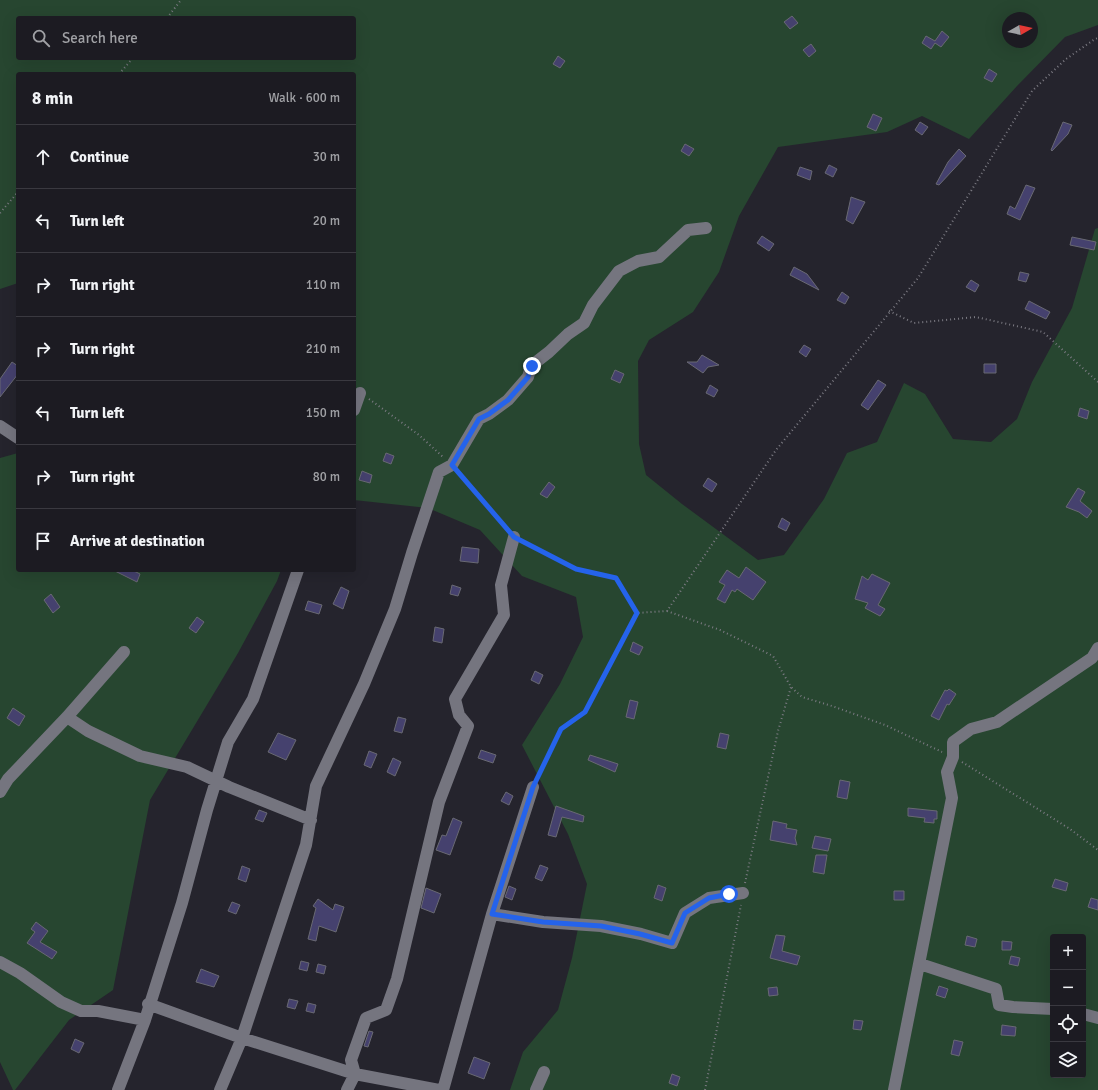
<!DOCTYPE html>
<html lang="en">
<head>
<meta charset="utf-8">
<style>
  :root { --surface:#1c1b22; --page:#29282f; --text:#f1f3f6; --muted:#a0a1a5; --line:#3a3940 }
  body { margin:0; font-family:Signika,sans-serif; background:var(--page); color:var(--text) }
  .controls { position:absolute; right:12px; bottom:12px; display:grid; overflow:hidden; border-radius:4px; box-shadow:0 4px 16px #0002 }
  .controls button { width:36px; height:36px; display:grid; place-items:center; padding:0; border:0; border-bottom:1px solid var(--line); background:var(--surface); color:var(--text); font:20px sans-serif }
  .compass { position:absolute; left:1002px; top:12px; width:36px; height:36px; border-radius:50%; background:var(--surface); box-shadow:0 4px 16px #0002; rotate:81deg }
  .stop { position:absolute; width:12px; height:12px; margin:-9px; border:3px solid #2563eb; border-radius:50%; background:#fff }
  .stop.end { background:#2563eb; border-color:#fff; box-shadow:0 1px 4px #0008 }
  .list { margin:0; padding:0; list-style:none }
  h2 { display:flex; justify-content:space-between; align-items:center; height:52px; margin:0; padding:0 16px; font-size:17px }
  h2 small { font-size:13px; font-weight:400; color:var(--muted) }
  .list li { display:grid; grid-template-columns:26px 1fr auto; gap:12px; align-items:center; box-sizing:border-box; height:64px; padding:0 16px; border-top:1px solid var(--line) }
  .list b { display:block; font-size:15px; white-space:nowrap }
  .list em { font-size:13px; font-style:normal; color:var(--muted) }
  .icon { flex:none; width:22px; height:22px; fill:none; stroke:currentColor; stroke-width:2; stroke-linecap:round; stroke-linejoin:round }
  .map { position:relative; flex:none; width:1098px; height:1090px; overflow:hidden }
  .search { position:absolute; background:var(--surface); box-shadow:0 4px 16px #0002; left:16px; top:16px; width:340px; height:44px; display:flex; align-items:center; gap:10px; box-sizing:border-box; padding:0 14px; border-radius:4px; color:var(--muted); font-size:15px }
  .panel { position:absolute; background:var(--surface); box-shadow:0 4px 16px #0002; left:16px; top:72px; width:340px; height:500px; border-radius:4px }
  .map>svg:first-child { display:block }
  .green { fill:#274630; fill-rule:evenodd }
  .building { fill:#45416e; stroke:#696973 }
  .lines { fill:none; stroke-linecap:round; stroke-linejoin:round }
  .path { stroke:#7c7b83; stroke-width:2; stroke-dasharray:1 3; stroke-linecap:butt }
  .minor { stroke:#75757f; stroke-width:12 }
  .route { stroke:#2563eb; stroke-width:5 }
</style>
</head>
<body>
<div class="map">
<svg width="1098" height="1090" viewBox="0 0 1098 1090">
  <rect width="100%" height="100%" fill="#25242d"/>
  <path class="green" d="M0 0H1098V25L1065 37 1017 86 969 139 922 116 887 132 778 147 739 216 719 272 693 312 649 340 638 361 639 444 646 475 682 504 758 560 784 555 824 499 847 453 877 442 904 383 925 394 953 439 991 442 1017 419 1032 382 1072 308 1095 229 1098 228V1090H510L523 1052 558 1010 572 958 587 884 568 834 522 745 560 684 583 637 576 597 522 576 480 530 428 508 354 500V74H18V283L0 289ZM18 18H354V58H18ZM1008 18H1032V42H1008ZM1053 937H1083V1075H1053Z
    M18 453V570H281L277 581 238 653 150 800 113 990 69 1020 15 1090H13L0 1062V458Z"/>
  <path class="building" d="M792 16 798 23 790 29 784 22Z
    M942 31 949 37 941 47 935 43 931 49 922 43 926 36 935 41Z
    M811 44 816 51 809 57 803 50Z
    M558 56 565 61 560 68 553 64Z
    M989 69 997 74 992 82 984 78Z
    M873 114 882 118 876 131 867 127Z
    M920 122 928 127 922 135 915 130Z
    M1063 122 1072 125 1068 134 1052 151 1051 150Z
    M685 144 694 149 689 156 681 151Z
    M959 149 966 156 939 185 936 184 948 162Z
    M829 165 837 169 833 177 825 173Z
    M800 167 812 171 810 180 797 175Z
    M1026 185 1035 188 1020 220 1007 214 1010 206 1015 209Z
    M851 197 865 202 853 224 846 220Z
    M762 236 774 244 769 251 757 243Z
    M1072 237 1096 242 1094 250 1070 245Z
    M794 267 807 274 819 290 790 275Z
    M1020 272 1029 274 1026 282 1018 280Z
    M971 280 979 285 975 292 966 287Z
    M842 292 849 297 845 304 837 300Z
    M1029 301 1050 312 1046 319 1025 309Z
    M804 345 811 349 806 357 799 352Z
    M702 355 719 365 708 367 703 373 687 362H697Z
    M12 362 18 366V374L0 397V379Z
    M984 364H996V373H984Z
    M615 370 624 374 620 383 611 379Z
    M878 380 886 385 868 410 861 405Z
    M710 385 718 390 714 397 706 393Z
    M1080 408 1089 411 1087 419 1078 416Z
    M386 453 394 456 391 464 383 461Z
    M362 471 372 475 370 483 359 480Z
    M708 478 717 484 712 492 703 486Z
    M549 482 555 487 547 498 540 494Z
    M1078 488 1085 492 1080 501 1092 511 1087 518 1079 512 1066 507Z
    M782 518 790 523 786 531 778 527Z
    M462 547 479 549 478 563 460 561Z
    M746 567 766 582 753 600 737 589 735 592 732 590 725 603 717 599 725 585 719 582 727 570 739 578Z
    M113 570H132L140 574 137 582Z
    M872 574 890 583 878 605 885 609 880 616 865 608 868 603 855 599 862 576 868 580Z
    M452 585 461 588 458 596 450 594Z
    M341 587 349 591 343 609 333 604Z
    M51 594 60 607 53 613 44 600Z
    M308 601 322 605 319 614 305 610Z
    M197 617 204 622 196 633 189 628Z
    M435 627 444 629 442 643 433 641Z
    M633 642 643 647 639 655 630 651Z
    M535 671 543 675 539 684 531 680Z
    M949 689 956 694 949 705 947 704 939 720 931 716 945 690 947 691Z
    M630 700 638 702 634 719 626 717Z
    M13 708 25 716 19 726 7 718Z
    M398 717 406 719 402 733 394 731Z
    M278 733 296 740 286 760 268 752Z
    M720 733 729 735 726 749 717 747Z
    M481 750 496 755 493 763 478 758Z
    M369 751 377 754 371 768 364 765Z
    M590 755 618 764 615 772 588 760Z
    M393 758 401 762 395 776 387 772Z
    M840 780 850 782 847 799 837 797Z
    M506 792 513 796 509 805 501 801Z
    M556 806 584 816 583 822 562 817 556 837 548 835Z
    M908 808 937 811V819H934V823L924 822 925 818 908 816Z
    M259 810 267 813 263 822 255 819Z
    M453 818 462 822 450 855 436 850 442 835 446 836Z
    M773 821 787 824 786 828 797 830 795 838 797 845 770 840Z
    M815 836 831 839 828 851 812 848Z
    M816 855H827L824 874 813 872Z
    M540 865 548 868 542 881 535 878Z
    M242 866 250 869 246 882 238 879Z
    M1055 879 1068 883 1066 891 1052 887Z
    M658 885 666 888 662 901 654 898Z
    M509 886 516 889 512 900 505 897Z
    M426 888 441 894 434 913 421 908Z
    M894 891H904V900H894Z
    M1091 898 1098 900V910L1088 907Z
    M318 899 333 910 335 904 344 907 336 932 319 926 316 941 308 939 316 908 313 906Z
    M232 902 240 905 236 914 228 911Z
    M36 922 48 931 40 942 57 952 52 959 27 943 35 932 31 929Z
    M776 935 785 936 782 951 800 956 797 965 770 958Z
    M967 936 977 939 975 947 965 945Z
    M1002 941 1012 942 1011 950H1002Z
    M1011 956 1020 958 1018 966 1009 964Z
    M301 961 309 963 307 971 299 969Z
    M318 964 326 966 324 974 316 972Z
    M201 969 219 976 214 987 196 982Z
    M939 986 948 989 945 998 936 995Z
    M777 987 778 995 769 996 768 988Z
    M289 999 298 1001 295 1009 287 1007Z
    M308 1003 316 1005 314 1013 306 1011Z
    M854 1020 863 1021 861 1030 853 1029Z
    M1002 1025 1016 1027 1015 1036 1001 1035Z
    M369 1031 373 1032 368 1047 364 1046Z
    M75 1039 84 1043 79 1053 71 1049Z
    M954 1040 963 1042 959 1056 951 1054Z
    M474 1057 490 1063 484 1079 468 1073Z
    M672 1074 680 1077 677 1086 669 1083Z"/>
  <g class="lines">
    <path class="path" d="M167 18 181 0
      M119 74 133 58
      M0 213 18 192
      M889 311 914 323 976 317 1043 332 1098 382
      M369 399 419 435 443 457
      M459 473 507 529
      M524 542 576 569 616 578 637 613
      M667 611 720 630 773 656 791 687 802 697 832 706 885 725 942 752
      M962 762 1070 829 1098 850
      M538 777 561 729 585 712 637 613 667 611 776 450 918 278 1032 91 1066 59 1095 39 1098 38
      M745 883 778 731 791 687
      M705 1090 741 905"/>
    <path class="minor" d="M354 410 360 393
      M0 426 18 438
      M67 717 88 731 140 756 187 767 229 787 311 820
      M0 792 8 779 67 717 124 652
      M492 914 543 922 601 926 641 934 672 943 685 913 709 898 743 893
      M0 962 20 973 61 1002 81 1011H98L145 1020
      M920 964 996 989 999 1005 1013 1007 1053 1009
      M148 1004 242 1038 355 1074 439 1090
      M1083 1014 1098 1018
      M118 1090 145 1020 182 903 207 810 228 742 253 699 298 570
      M220 1090 242 1038 306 845 316 786 364 684 395 609 412 553 439 472 452 465 479 419 489 414 508 400 528 377 531 366 549 352 568 334 584 323 593 305 619 271 638 261 659 257 688 230 706 228
      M347 1090 355 1074 351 1060 366 1018 386 1010 397 979 439 802 468 726 459 715 455 699 504 615 501 585 514 537
      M443 1090 492 914 533 787
      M536 1090 544 1072
      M894 1090 952 798 947 772 953 757V742L971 729 997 722 1092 658 1098 648"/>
  </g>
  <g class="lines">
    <path class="route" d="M532 366 528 377 508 400 489 414 479 419 452 465 514 537 576 569 616 578 637 613 585 712 561 729 533 787 492 914 543 922 601 926 640 934 672 943 685 913 709 898 729 894"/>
  </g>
</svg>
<div class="controls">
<button>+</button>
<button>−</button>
<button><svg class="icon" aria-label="locate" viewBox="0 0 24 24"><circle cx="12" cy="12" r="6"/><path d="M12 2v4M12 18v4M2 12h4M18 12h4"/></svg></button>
<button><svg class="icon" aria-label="layers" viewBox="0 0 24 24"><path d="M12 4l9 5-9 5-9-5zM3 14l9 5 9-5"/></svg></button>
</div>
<svg class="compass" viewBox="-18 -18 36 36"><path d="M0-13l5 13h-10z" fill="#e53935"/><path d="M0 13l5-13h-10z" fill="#a0a1a5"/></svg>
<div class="stop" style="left:729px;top:894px"></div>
<div class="stop end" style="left:532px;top:366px"></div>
<div class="search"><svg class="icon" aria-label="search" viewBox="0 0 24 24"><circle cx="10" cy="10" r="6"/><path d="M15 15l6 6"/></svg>Search here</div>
<section class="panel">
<h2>8 min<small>Walk · 600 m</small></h2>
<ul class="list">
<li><svg class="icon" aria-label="ahead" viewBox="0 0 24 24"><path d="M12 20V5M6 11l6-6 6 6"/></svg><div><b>Continue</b></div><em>30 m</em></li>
<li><svg class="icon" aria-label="left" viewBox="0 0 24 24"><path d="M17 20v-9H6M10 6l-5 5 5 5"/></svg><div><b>Turn left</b></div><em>20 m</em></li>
<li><svg class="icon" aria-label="right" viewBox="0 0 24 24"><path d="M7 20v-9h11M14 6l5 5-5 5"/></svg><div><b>Turn right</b></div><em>110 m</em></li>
<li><svg class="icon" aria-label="right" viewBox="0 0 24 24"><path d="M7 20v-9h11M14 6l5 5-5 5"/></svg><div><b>Turn right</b></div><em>210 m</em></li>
<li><svg class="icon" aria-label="left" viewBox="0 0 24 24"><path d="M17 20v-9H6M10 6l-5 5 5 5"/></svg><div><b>Turn left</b></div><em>150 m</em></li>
<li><svg class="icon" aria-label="right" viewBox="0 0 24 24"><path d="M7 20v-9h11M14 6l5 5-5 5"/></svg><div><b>Turn right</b></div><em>80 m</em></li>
<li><svg class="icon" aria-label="arrive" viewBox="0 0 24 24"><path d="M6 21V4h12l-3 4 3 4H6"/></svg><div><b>Arrive at destination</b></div></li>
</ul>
</section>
</div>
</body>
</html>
